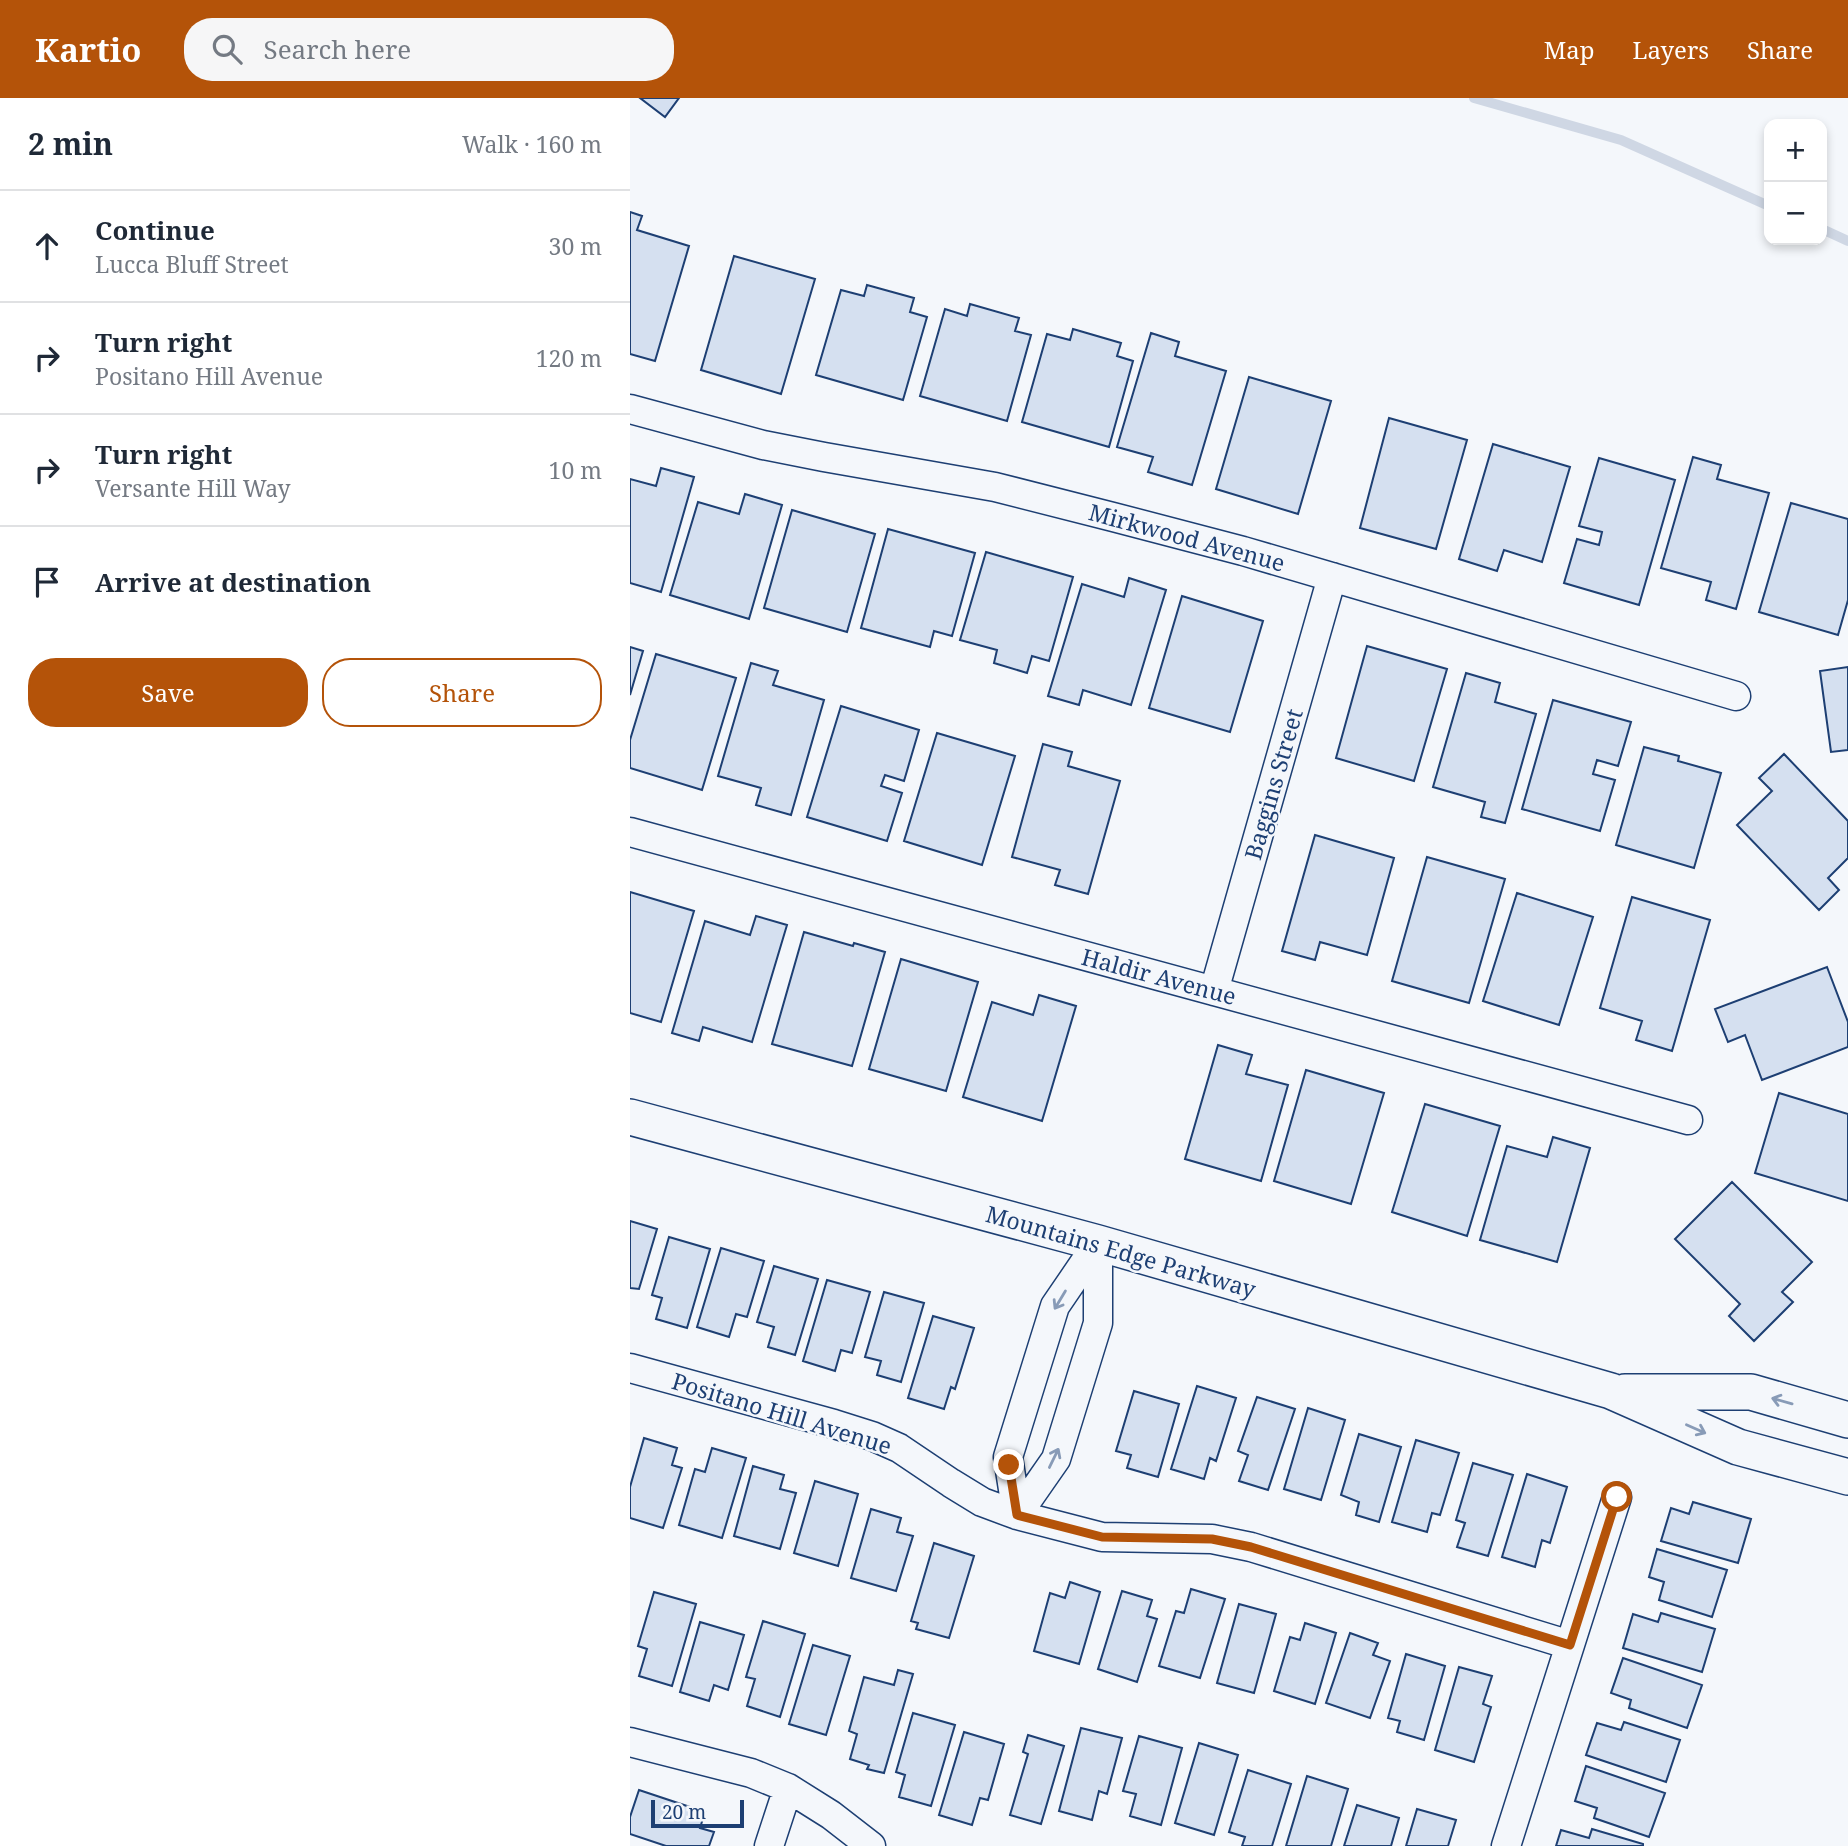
<!DOCTYPE html>
<html lang="en">
<head>
<meta charset="utf-8">
<style>
  :root { --surface:#fff; --page:#f6f6f7; --text:#1f2937; --muted:#747a83; --line:#e0e1e3; --accent:#b45309 }
  body { margin:0; font-family:"Noto Serif",serif; background:var(--page); color:var(--text) }
  .controls { position:absolute; right:21px; top:21px; display:grid; overflow:hidden; border-radius:14px; box-shadow:0 4px 10px #0003 }
  .controls button { width:63px; height:63px; display:grid; place-items:center; padding:0; border:0; border-bottom:2px solid var(--line); background:var(--surface); color:var(--text); font:35px sans-serif }
  .scale { position:absolute; left:21px; bottom:18px; width:93px; box-sizing:border-box; padding-left:7px; border:4px solid #1d3f73; border-top:0; font-size:19px; line-height:24px; white-space:nowrap; color:#1d3f73; -webkit-text-stroke:5px #f4f7fb; paint-order:stroke }
  .stop { position:absolute; width:21px; height:21px; margin:-16px; border:5px solid #b45309; border-radius:50%; background:#fff }
  .stop.end { background:#b45309; border-color:#fff; box-shadow:0 2px 7px #0008 }
  .list { margin:0; padding:0; list-style:none }
  h2 { display:flex; justify-content:space-between; align-items:center; height:91px; margin:0; padding:0 28px; font-size:30px }
  h2 small { font-size:23px; font-weight:400; color:var(--muted) }
  .list li { display:grid; grid-template-columns:46px 1fr auto; gap:21px; align-items:center; box-sizing:border-box; height:112px; padding:0 28px; border-top:2px solid var(--line) }
  .list b { display:block; font-size:26px; white-space:nowrap }
  .list p { margin:0; font-size:23px; white-space:nowrap; color:var(--muted) }
  .list em { font-size:23px; font-style:normal; color:var(--muted) }
  .actions { display:flex; gap:14px; padding:21px 28px }
  .actions a { flex:1; padding:16px 0; border:2px solid var(--accent); border-radius:28px; text-align:center; font-size:24px; color:var(--accent) }
  .actions .main { background:var(--accent); color:#fff }
  .icon { flex:none; width:38px; height:38px; fill:none; stroke:currentColor; stroke-width:2; stroke-linecap:round; stroke-linejoin:round }
  .map { position:relative; flex:none; width:1218px; height:1748px; overflow:hidden }
  header { display:flex; align-items:center; gap:42px; box-sizing:border-box; height:98px; padding:0 35px; background:var(--accent); color:#fff }
  header strong { font-size:33px }
  nav { display:flex; gap:38px; margin-inline-start:auto; font-size:24px }
  .search { width:490px; height:63px; background:var(--page); display:flex; align-items:center; gap:18px; box-sizing:border-box; padding:0 24px; border-radius:28px; color:var(--muted); font-size:26px }
  main { display:flex }
  aside { flex:1; background:var(--surface) }
  .map>svg:first-child { display:block }
  .lines { fill:none; stroke-linecap:round; stroke-linejoin:round }
  .stream { stroke:#cfd7e4; stroke-width:10 }
  .building { fill:#d5e0f0; stroke:#1d3f73; stroke-width:2 }
  .minor-casing { stroke:#1d3f73; stroke-width:31 }
  .tertiary-casing { stroke:#1d3f73; stroke-width:38 }
  .minor { stroke:#f4f7fb; stroke-width:28 }
  .tertiary { stroke:#f4f7fb; stroke-width:35 }
  .oneway { stroke:#889bb7 }
  .route { stroke:#b45309; stroke-width:9 }
  .labels { text-anchor:middle; dominant-baseline:central; stroke-width:5; stroke-linejoin:round; paint-order:stroke }
  .street-label { font-size:23px; fill:#1d3f73; stroke:#f4f7fb }
</style>
</head>
<body>
<header>
<strong>Kartio</strong>
<div class="search"><svg class="icon" aria-label="search" viewBox="0 0 24 24"><circle cx="10" cy="10" r="6"/><path d="M15 15l6 6"/></svg>Search here</div>
<nav><a>Map</a><a>Layers</a><a>Share</a></nav>
</header>
<main>
<aside>
<h2>2 min<small>Walk · 160 m</small></h2>
<ul class="list">
<li><svg class="icon" aria-label="ahead" viewBox="0 0 24 24"><path d="M12 20V5M6 11l6-6 6 6"/></svg><div><b>Continue</b><p>Lucca Bluff Street</p></div><em>30 m</em></li>
<li><svg class="icon" aria-label="right" viewBox="0 0 24 24"><path d="M7 20v-9h11M14 6l5 5-5 5"/></svg><div><b>Turn right</b><p>Positano Hill Avenue</p></div><em>120 m</em></li>
<li><svg class="icon" aria-label="right" viewBox="0 0 24 24"><path d="M7 20v-9h11M14 6l5 5-5 5"/></svg><div><b>Turn right</b><p>Versante Hill Way</p></div><em>10 m</em></li>
<li><svg class="icon" aria-label="arrive" viewBox="0 0 24 24"><path d="M6 21V4h12l-3 4 3 4H6"/></svg><div><b>Arrive at destination</b></div></li>
</ul>
<div class="actions"><a class="main">Save</a><a>Share</a></div>
</aside>
<div class="map">
<svg width="1218" height="1748" viewBox="0 0 1218 1748">
  <rect width="100%" height="100%" fill="#f4f7fb"/>
  <g class="lines">
    <path class="stream" d="M844 0 991 42 1139 108
      M1192 131 1218 143"/>
  </g>
  <path class="building" d="M10 0H49L35 19Z
    M0 114 12 118 7 132 59 148 25 263 0 256Z
    M104 158 185 181 151 296 71 272Z
    M237 187 284 200 280 214 297 219 273 302 186 277 211 192 234 198Z
    M340 206 389 220 385 233 401 237 377 323 290 298 315 211 337 218Z
    M443 231 491 245 487 258 503 263 479 349 392 324 417 236 440 242Z
    M521 235 549 244 545 258 596 273 562 387 518 374 523 359 487 349Z
    M619 279 701 303 668 416 586 391Z
    M759 320 837 342 806 451 730 430Z
    M863 346 940 369 912 464 874 452 867 473 829 461Z
    M1063 359 1091 367 1087 381 1139 395 1106 511 1076 502 1081 484 1031 470Z
    M969 360 1045 382 1009 507 934 485 947 441 969 447 972 434 949 428Z
    M31 370 64 379 31 494 0 485V381L26 388Z
    M115 396 152 407 119 521 40 497 68 404 109 416Z
    M1161 405 1218 421V502L1208 537 1129 514Z
    M162 412 245 436 217 534 134 510Z
    M258 431 345 455 322 538 304 533 300 549 231 530Z
    M356 454 443 479 419 563 402 558 397 575 364 565 367 552 330 542Z
    M499 480 536 492 501 607 453 592 449 607 418 598 452 486 494 499Z
    M552 498 633 523 600 634 519 610Z
    M737 548 817 571 784 683 706 660Z
    M0 549 13 553 0 597Z
    M26 556 106 580 72 692 0 670V642Z
    M121 565 148 573 143 587 194 602 161 717 126 707 131 690 88 678Z
    M1218 569V652L1201 654 1190 573Z
    M836 575 870 585 865 604 906 616 875 725 851 719 855 704 803 689Z
    M923 602 1001 624 988 668 967 662 963 676 985 682 970 733 892 711Z
    M211 608 289 632 274 683 255 677 251 688 272 695 257 743 177 719Z
    M307 635 385 658 352 767 274 743Z
    M413 646 442 654 438 668 490 683 458 796 425 787 430 772 382 759Z
    M1014 649 1049 658 1048 663 1091 675 1064 770 986 747Z
    M1154 656 1218 723V760L1198 780 1209 792 1189 812 1107 727 1142 693 1129 680Z
    M685 737 764 760 737 857 690 844 685 862 652 853Z
    M797 759 875 781 839 905 762 883Z
    M0 794 64 813 31 924 0 915Z
    M887 795 963 819 929 927 853 903Z
    M1002 799 1080 822 1042 953 1006 942 1012 923 970 910Z
    M126 818 157 827 122 944 73 929 69 943 42 935 75 823 120 837Z
    M174 834 223 848 224 845 255 854 222 968 142 946Z
    M271 861 348 884 316 993 239 971Z
    M1197 869 1218 924V949L1132 982 1115 937 1098 944 1085 911Z
    M409 897 446 908 412 1023 333 999 362 904 403 917Z
    M588 947 622 957 616 976 658 987 631 1083 555 1061Z
    M676 972 754 995 721 1106 644 1083Z
    M1149 995 1218 1016V1103L1125 1075Z
    M795 1006 870 1028 837 1138 762 1114Z
    M923 1039 960 1050 927 1164 850 1142 877 1048 917 1059Z
    M1102 1084 1182 1164 1152 1194 1163 1204 1124 1243 1099 1218 1110 1206 1045 1141Z
    M0 1123 27 1131 9 1191 0 1190Z
    M39 1139 80 1151 57 1230 26 1221 32 1200 22 1197Z
    M91 1150 134 1163 117 1219 106 1216 99 1239 67 1229Z
    M144 1168 188 1181 165 1257 138 1249 144 1229 127 1224Z
    M197 1182 240 1194 222 1255 211 1252 205 1273 173 1263Z
    M254 1194 294 1205 271 1284 247 1277 251 1263 235 1259Z
    M303 1218 344 1230 325 1291 321 1289 314 1311 278 1300Z
    M567 1288 606 1300 586 1363 580 1360 574 1381 541 1371Z
    M504 1293 549 1306 528 1379 497 1370 501 1357 486 1353Z
    M627 1299 665 1311 638 1392 609 1383 618 1357 608 1353Z
    M678 1310 715 1322 691 1402 654 1391Z
    M729 1336 771 1349 749 1424 726 1417 729 1404 711 1397Z
    M14 1340 47 1350 42 1367 52 1370 33 1430 0 1420V1389Z
    M786 1342 829 1355 810 1417 802 1415 797 1434 762 1424Z
    M82 1350 116 1360 92 1440 49 1427 65 1371 75 1374Z
    M843 1365 883 1377 858 1458 827 1449 835 1425 826 1422Z
    M123 1368 154 1377 150 1391 166 1395 150 1451 104 1438Z
    M897 1376 937 1389 920 1445 912 1442 905 1469 872 1459Z
    M185 1383 228 1396 208 1468 164 1455Z
    M1063 1404 1121 1421 1108 1465 1031 1443 1041 1410 1059 1416Z
    M241 1411 271 1420 267 1434 283 1438 266 1493 221 1480Z
    M304 1445 344 1458 319 1540 286 1531 288 1525 281 1523Z
    M1027 1451 1097 1472 1082 1519 1029 1502 1034 1484 1019 1479Z
    M440 1484 470 1494 449 1566 404 1553 420 1495 435 1500Z
    M561 1491 595 1501 570 1580 529 1568 546 1513 554 1515Z
    M492 1493 522 1502 517 1518 527 1521 507 1584 468 1571Z
    M24 1494 66 1506 42 1588 9 1578 17 1551 8 1548Z
    M609 1506 646 1516 624 1595 587 1585Z
    M1031 1515 1085 1531 1072 1574 993 1550 1003 1516 1028 1524Z
    M133 1523 175 1536 150 1619 117 1608 125 1581 116 1579Z
    M70 1524 114 1537 98 1592 84 1587 79 1603 50 1594Z
    M675 1525 706 1535 685 1606 644 1593 660 1539 670 1542Z
    M720 1535 748 1545 743 1557 760 1563 740 1620 696 1605Z
    M183 1547 220 1558 196 1637 159 1626Z
    M776 1556 815 1568 794 1642 767 1634 770 1623 758 1620Z
    M993 1560 1072 1587 1057 1630 999 1610 1001 1602 981 1595Z
    M829 1569 862 1578 853 1606 861 1609 844 1664 805 1652Z
    M268 1572 283 1576 254 1675 237 1671 239 1667 220 1661 227 1636 219 1633 234 1579 264 1587Z
    M283 1615 325 1627 301 1708 269 1699 275 1677 266 1674Z
    M994 1624 1050 1642 1036 1684 956 1657 967 1625 991 1632Z
    M451 1630 492 1640 477 1696 469 1693 462 1722 429 1713Z
    M334 1634 374 1646 358 1702 350 1700 342 1727 309 1717Z
    M398 1637 434 1648 411 1726 380 1717 398 1656 393 1654Z
    M509 1638 552 1650 531 1727 500 1718 506 1696 493 1693Z
    M569 1645 608 1657 584 1737 545 1725Z
    M956 1668 1035 1695 1019 1739 964 1720 967 1710 945 1703Z
    M618 1672 661 1686 642 1748H612L615 1739 599 1734Z
    M677 1678 718 1691 701 1748H656Z
    M9 1692 75 1714 70 1730 84 1734 79 1748H36L0 1736V1719Z
    M727 1707 769 1720 761 1748H714Z
    M787 1711 826 1722 818 1748H776Z
    M962 1731 1013 1746V1748H926L931 1732 959 1740Z"/>
  <g class="lines">
    <defs>
      <path id="minor" d="M0 311 133 347 194 359 365 389 483 419 613 453 1106 598
        M0 734 1058 1022
        M584 893 702 479
        M0 1270 204 1326 242 1338 269 1350 321 1385 352 1404 387 1417 472 1439 582 1441 621 1449 940 1547
        M387 1417 378 1359 425 1208 468 1145
        M387 1417 426 1361 468 1225V1145
        M0 1644 121 1675 158 1690 201 1717 241 1748
        M139 1748 158 1690
        M876 1748 987 1399"/>
      <path id="tertiary" d="M0 1019 468 1145 981 1293 1108 1349 1218 1379
        M995 1294H1121L1218 1322"/>
    </defs>
    <use href="#minor" class="minor-casing"/>
    <use href="#tertiary" class="tertiary-casing"/>
    <use href="#minor" class="minor"/>
    <use href="#tertiary" class="tertiary"/>
  </g>
  <defs><path id="oneway-shaft" d="M-6 0H5M1.5-3L5.5 0L1.5 3" fill="none" stroke-width="1.6" stroke-linecap="round" stroke-linejoin="round" transform="scale(1.75)"/></defs>
  <g class="oneway">
    <use href="#oneway-shaft" transform="translate(430 1202) rotate(121)"/>
    <use href="#oneway-shaft" transform="translate(1152 1303) rotate(-164)"/>
    <use href="#oneway-shaft" transform="translate(1066 1331) rotate(24)"/>
    <use href="#oneway-shaft" transform="translate(424 1360) rotate(-64)"/>
  </g>
  <g class="lines">
    <path class="route" d="M379 1367 387 1417 472 1439 582 1441 621 1449 940 1547 987 1399"/>
  </g>
  <g class="labels">
    <g class="street-label">
      <text transform="translate(557 439) rotate(15)">Mirkwood Avenue</text>
      <text transform="translate(643 686) rotate(-74)">Baggins Street</text>
      <text transform="translate(529 878) rotate(15)">Haldir Avenue</text>
      <text transform="translate(491 1153) rotate(16)">Mountains Edge Parkway</text>
      <text transform="translate(152 1315) rotate(17)">Positano Hill Avenue</text>
    </g>
  </g>
</svg>
<div class="controls">
<button>+</button>
<button>−</button>
</div>
<div class="scale">20 m</div>
<div class="stop" style="left:987px;top:1399px"></div>
<div class="stop end" style="left:379px;top:1367px"></div>
</div>
</main>
</body>
</html>
